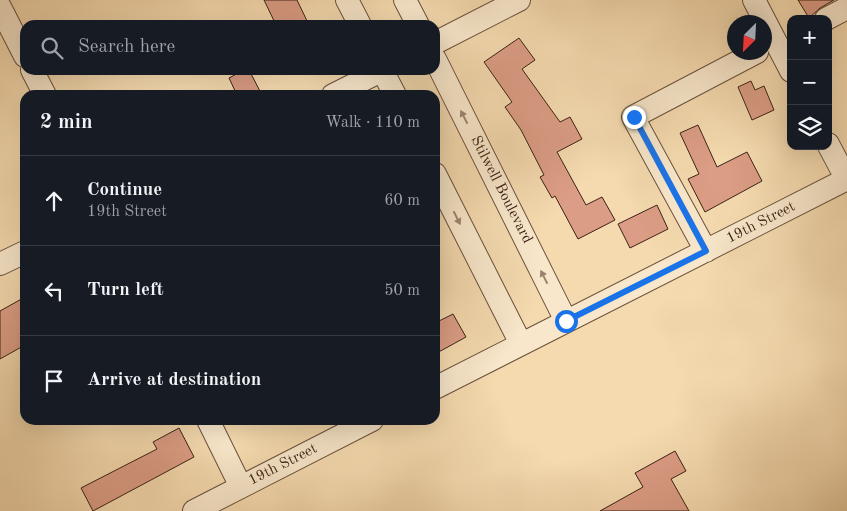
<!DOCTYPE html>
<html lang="en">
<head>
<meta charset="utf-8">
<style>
  :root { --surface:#171b24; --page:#20242c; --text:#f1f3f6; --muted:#9ea1a6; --line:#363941 }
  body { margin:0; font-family:"Old Standard TT",serif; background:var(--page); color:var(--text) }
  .controls { position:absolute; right:15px; top:15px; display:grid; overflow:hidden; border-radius:10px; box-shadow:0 5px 20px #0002 }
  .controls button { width:45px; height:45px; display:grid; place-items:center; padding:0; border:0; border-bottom:1px solid var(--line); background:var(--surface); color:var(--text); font:25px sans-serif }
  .compass { position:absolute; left:727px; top:15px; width:45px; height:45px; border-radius:50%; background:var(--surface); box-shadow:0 5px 20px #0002; rotate:204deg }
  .stop { position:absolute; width:15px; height:15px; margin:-11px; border:4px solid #1a73e8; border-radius:50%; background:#fff }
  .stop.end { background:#1a73e8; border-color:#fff; box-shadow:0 1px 5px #0008 }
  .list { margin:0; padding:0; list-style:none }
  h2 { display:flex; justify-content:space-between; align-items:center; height:65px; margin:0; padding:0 20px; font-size:21px }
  h2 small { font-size:16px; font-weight:400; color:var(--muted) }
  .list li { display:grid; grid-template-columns:32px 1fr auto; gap:15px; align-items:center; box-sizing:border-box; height:90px; padding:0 20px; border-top:1px solid var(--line) }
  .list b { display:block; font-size:19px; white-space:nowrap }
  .list p { margin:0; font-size:16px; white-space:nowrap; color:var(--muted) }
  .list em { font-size:16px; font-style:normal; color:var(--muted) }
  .icon { flex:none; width:28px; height:28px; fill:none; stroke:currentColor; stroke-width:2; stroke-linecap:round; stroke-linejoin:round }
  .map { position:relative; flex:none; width:847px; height:511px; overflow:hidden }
  .search { position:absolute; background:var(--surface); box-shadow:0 5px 20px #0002; left:20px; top:20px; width:420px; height:55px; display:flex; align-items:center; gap:12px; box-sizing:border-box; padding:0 18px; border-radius:15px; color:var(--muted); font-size:19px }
  .panel { position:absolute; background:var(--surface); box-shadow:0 5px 20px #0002; left:20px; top:90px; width:420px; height:335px; border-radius:15px }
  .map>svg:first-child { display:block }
  .building { fill:#db9d85; stroke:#3b2215 }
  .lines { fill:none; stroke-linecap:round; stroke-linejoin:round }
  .minor-casing { stroke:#6a503c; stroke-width:24 }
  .minor { stroke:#f8e7cb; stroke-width:22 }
  .oneway { fill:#9a8470 }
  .route { stroke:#1a73e8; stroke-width:6 }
  .labels { text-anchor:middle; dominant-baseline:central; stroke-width:5; stroke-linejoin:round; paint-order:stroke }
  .street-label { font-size:15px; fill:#3b2215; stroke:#f8e7cb }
</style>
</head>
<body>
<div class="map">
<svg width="847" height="511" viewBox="0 0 847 511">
  <rect width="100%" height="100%" fill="#f5daaf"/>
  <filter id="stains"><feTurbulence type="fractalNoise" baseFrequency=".004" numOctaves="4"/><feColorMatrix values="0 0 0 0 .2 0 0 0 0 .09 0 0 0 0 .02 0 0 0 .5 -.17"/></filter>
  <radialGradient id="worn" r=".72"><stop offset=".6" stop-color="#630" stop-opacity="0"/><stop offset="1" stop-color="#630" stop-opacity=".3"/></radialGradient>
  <path class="building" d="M264 0H297L309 25H276Z
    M798 0H834L820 8 809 18Z
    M519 38 535 60 522 69 560 122 570 117 582 139 557 152 586 205 602 197 615 220 578 239 555 196 552 198 540 177 544 175 521 130 505 107 512 102 484 62Z
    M244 70H249L262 95H237L229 78Z
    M751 81 755 90 764 86 774 110 752 120 738 87Z
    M698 125 717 167 747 152 762 181 705 212 688 179 699 174 680 133Z
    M657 205 668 229 630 248 618 224Z
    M25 297V345L0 359V311Z
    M453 314 466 337 435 354V323Z
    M179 428 194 457 93 511 81 488 157 449 153 442Z
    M675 451 686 471 671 479 689 511H600L643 487 635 473Z"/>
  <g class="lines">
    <defs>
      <path id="minor" d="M347 0 360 25
        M405 0 418 25
        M754 0 791 71
        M0 7 25 56
        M826 19 847 8
        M435 43 519 0
        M435 59 566 321
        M32 70 45 95
        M382 70 395 95
        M333 95 383 70
        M828 144 847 180
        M435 174 521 344
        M706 251 633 117 757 52
        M0 264 25 252
        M435 388 847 179
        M208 420 241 487
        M194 511 372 420"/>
    </defs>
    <use href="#minor" class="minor-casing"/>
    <use href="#minor" class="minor"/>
  </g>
  <defs><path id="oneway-solid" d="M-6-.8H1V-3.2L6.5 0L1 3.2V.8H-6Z" transform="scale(1.25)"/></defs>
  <g class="oneway">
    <use href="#oneway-solid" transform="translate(464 117) rotate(-117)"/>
    <use href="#oneway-solid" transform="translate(457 218) rotate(63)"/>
    <use href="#oneway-solid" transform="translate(544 277) rotate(-117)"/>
  </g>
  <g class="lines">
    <path class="route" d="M566 321 706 251 634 117"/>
  </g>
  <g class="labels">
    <g class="street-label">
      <text transform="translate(501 190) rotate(63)">Stilwell Boulevard</text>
      <text transform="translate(761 223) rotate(-27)">19th Street</text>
      <text transform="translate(283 465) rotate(-27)">19th Street</text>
    </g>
  </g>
  <rect width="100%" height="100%" filter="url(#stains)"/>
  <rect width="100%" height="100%" fill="url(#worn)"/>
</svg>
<div class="controls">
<button>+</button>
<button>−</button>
<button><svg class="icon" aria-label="layers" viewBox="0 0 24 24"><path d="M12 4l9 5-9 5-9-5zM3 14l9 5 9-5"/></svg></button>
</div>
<svg class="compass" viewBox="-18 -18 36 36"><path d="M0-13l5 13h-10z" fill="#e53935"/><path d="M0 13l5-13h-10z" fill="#9ea1a6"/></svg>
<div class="stop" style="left:566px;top:321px"></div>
<div class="stop end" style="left:634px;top:117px"></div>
<div class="search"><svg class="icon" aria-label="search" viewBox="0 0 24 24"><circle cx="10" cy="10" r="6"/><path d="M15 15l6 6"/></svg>Search here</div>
<section class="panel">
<h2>2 min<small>Walk · 110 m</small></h2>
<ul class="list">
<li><svg class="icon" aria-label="ahead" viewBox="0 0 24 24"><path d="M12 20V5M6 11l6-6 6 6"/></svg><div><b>Continue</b><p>19th Street</p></div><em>60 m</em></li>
<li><svg class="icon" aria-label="left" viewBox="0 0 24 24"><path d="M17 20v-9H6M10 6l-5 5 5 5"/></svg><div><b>Turn left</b></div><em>50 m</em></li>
<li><svg class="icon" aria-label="arrive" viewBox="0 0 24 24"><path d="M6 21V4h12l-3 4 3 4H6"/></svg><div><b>Arrive at destination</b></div></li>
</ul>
</section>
</div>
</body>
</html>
